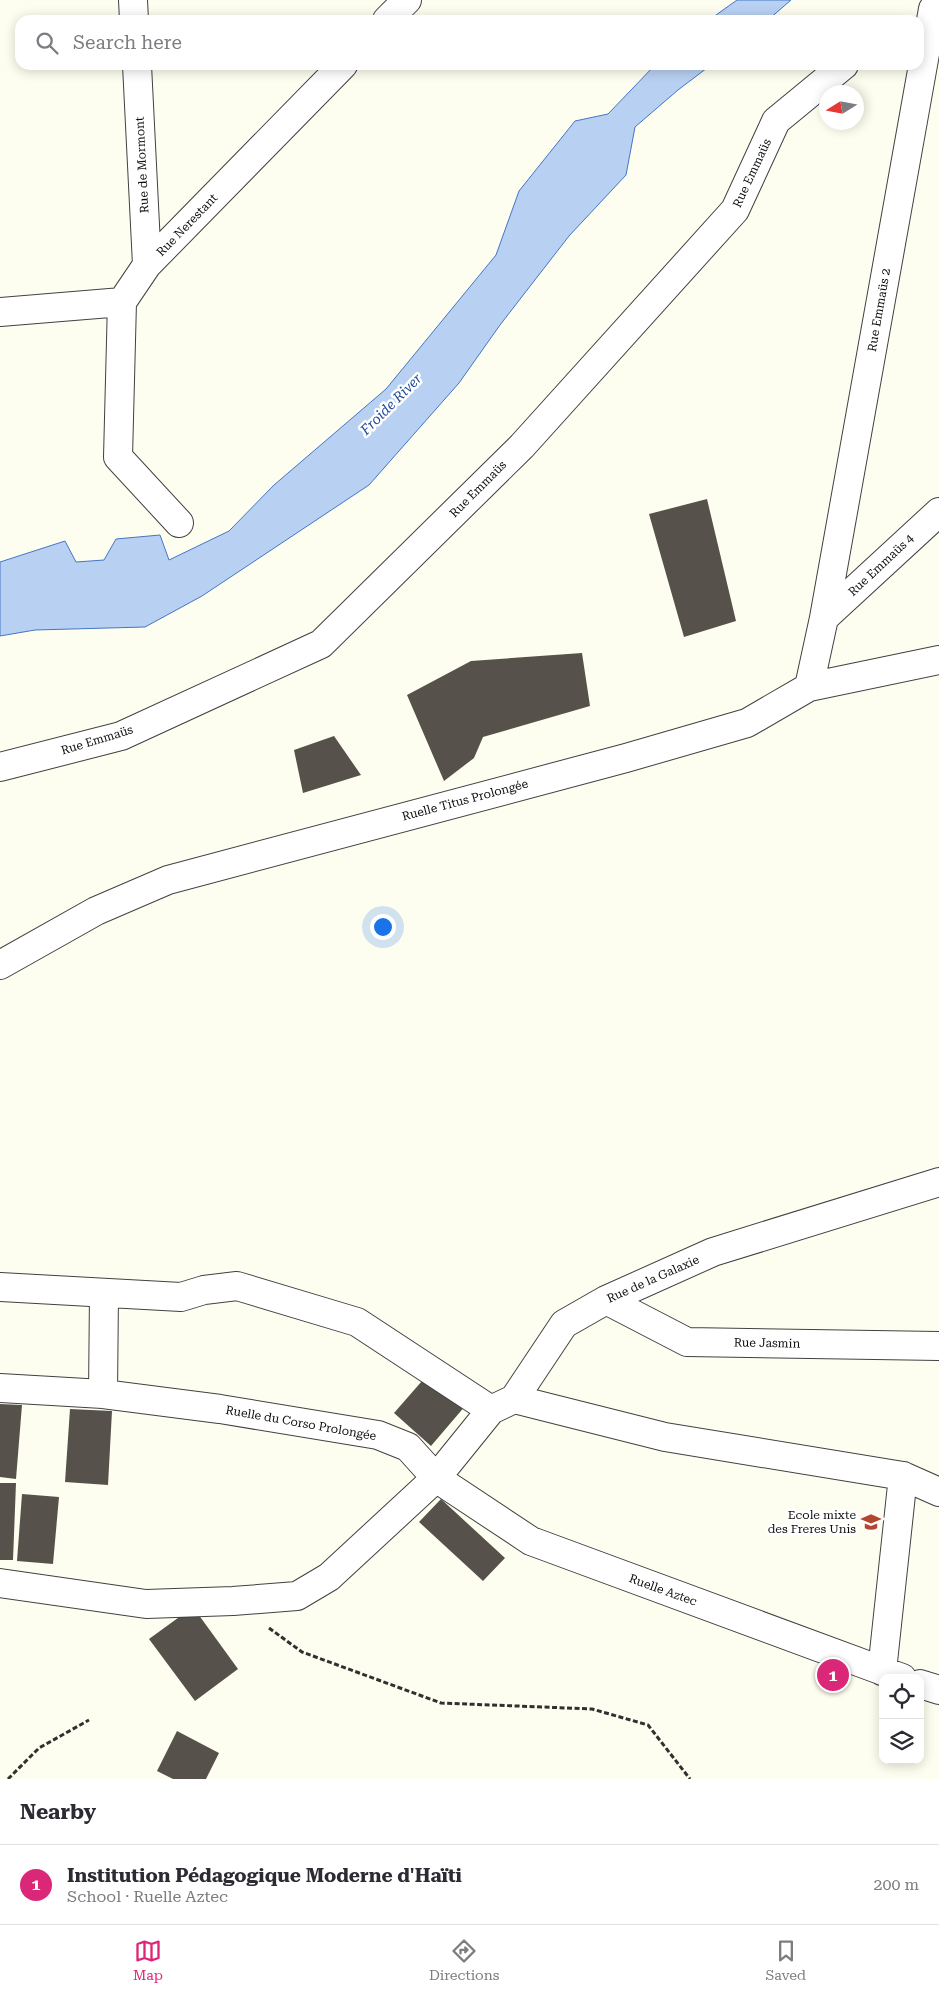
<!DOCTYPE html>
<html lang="en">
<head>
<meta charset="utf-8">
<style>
  :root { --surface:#fff; --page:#f2f2f3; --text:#2b2b33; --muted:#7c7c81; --line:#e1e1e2; --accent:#db2777 }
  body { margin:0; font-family:"Roboto Serif",serif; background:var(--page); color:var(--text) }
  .controls { position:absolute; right:15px; bottom:15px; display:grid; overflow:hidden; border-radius:10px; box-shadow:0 2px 12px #0003 }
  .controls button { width:45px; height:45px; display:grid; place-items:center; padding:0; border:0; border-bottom:1px solid var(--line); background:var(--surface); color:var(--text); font:25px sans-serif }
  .compass { position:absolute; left:819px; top:85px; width:45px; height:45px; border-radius:50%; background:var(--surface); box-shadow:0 2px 12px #0003; rotate:259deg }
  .you { position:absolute; left:382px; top:926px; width:18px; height:18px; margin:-12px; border:4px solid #fff; border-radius:50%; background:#1a73e8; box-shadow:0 0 0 8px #1a73e833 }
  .badge { display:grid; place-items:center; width:32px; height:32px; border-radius:50%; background:var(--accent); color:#fff; font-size:16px; font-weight:700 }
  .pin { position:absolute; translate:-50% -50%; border:2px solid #fff; box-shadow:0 1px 5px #0006 }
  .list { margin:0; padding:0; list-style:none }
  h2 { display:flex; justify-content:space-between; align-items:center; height:65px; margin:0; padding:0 20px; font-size:21px }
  h2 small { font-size:16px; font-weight:400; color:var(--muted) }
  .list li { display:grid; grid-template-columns:32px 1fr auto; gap:15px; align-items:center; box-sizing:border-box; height:80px; padding:0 20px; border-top:1px solid var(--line) }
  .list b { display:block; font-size:19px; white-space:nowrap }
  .list p { margin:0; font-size:16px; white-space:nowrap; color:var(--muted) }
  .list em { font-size:16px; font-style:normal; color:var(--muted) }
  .icon { flex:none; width:28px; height:28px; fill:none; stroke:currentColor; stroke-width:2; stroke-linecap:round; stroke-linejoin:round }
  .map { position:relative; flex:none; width:939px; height:1779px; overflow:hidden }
  .search { position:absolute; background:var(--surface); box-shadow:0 2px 12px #0003; left:15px; right:15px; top:15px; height:55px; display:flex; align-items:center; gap:12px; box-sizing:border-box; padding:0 18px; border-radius:15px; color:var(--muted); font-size:19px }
  .sheet { height:145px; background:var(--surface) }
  nav { display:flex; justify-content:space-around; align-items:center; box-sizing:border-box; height:70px; border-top:1px solid var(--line); background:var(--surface); font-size:14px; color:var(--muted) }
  nav a { display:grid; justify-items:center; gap:2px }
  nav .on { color:var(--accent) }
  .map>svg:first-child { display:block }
  .water { fill:#b8d0f2; stroke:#4476c4 }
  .building { fill:#56524b }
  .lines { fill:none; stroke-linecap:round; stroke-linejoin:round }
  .minor-casing { stroke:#414141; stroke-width:30 }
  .path { stroke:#303030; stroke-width:3; stroke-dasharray:5 2.5; stroke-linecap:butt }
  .minor { stroke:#fff; stroke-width:28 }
  .labels { text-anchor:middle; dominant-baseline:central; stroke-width:5; stroke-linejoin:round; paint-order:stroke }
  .street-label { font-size:12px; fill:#0e0e0e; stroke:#fff }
  .poi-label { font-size:12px; fill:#0e0e0e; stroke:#fff; text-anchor:end }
  .water-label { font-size:14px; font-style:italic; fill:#204a97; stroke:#fff }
</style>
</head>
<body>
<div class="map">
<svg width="939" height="1779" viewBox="0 0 939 1779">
  <rect width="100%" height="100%" fill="#fefef0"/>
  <path class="water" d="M737 0H791L768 20H709Z
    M655 65H711L678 90 635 127 626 175 569 236 500 325 459 383 369 485 202 596 145 627 35 630 0 636V562L65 541 76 562 104 560 116 539 160 535 169 560 229 531 274 485 386 389 496 255 519 191 575 121 608 114Z"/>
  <path class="building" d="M707 499 736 621 684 637 649 514Z
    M582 653 590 706 483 737 474 758 444 781 407 695 471 661Z
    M334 736 361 775 303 793 294 750Z
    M429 1373 466 1405 431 1446 394 1413Z
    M0 1404 22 1405 16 1479 0 1477Z
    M70 1409 112 1411 108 1485 65 1482Z
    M0 1483H16L13 1560H0Z
    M22 1494 59 1497 53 1564 17 1561Z
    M441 1499 505 1558 483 1581 419 1522Z
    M193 1607 238 1669 195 1701 149 1639Z
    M177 1731 219 1753 206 1779H173L157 1771Z"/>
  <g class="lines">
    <defs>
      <path id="minor" d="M133 0 134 20
        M387 20 407 0
        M137 65 147 265
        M122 302 118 457 179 523
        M0 312 122 302 147 265 343 65
        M824 618 939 512
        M809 687 824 618 933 9 939 11
        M0 767 121 736 321 644 522 446 735 210 776 121 844 65
        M0 965 96 911 168 880 626 758 747 723 809 687 939 660
        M0 1287 181 1297 204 1290 237 1286 357 1322 491 1410
        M606 1300 687 1342 939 1346
        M0 1388 103 1394 220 1409 378 1435 408 1447 436 1478 329 1577 297 1596 233 1601 146 1604 0 1583
        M103 1394 104 1293
        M514 1399 665 1437 903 1476 939 1492
        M882 1671 903 1476
        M902 1678 531 1541 436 1478 491 1410 514 1399 564 1324 606 1300 713 1252 939 1182
        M920 1684 939 1690"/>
    </defs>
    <use href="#minor" class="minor-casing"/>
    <path class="path" d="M269 1628 302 1652 441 1703 592 1709 648 1725 690 1779
      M8 1779 39 1748 89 1720"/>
    <use href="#minor" class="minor"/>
  </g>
  <defs>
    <symbol id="school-bare" viewBox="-9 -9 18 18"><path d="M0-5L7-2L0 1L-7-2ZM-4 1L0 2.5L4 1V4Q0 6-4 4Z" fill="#b44630" stroke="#fff" stroke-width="2.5" paint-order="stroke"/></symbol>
  </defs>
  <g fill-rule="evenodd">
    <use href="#school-bare" x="857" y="1508" width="28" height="28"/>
  </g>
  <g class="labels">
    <g class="street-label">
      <text transform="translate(142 165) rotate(-93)">Rue de Mormont</text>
      <text transform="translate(752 173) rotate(-65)">Rue Emmaüs</text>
      <text transform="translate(187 225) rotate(-46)">Rue Nerestant</text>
      <text transform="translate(879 310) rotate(-80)">Rue Emmaüs 2</text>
      <text transform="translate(478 489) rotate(-45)">Rue Emmaüs</text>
      <text transform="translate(881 565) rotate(-43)">Rue Emmaüs 4</text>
      <text transform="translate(97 740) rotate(-17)">Rue Emmaüs</text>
      <text transform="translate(465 800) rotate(-15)">Ruelle Titus Prolongée</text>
      <text transform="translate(653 1279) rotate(-24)">Rue de la Galaxie</text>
      <text transform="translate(767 1343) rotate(1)">Rue Jasmin</text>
      <text transform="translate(301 1423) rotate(10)">Ruelle du Corso Prolongée</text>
      <text transform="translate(663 1590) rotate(20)">Ruelle Aztec</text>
    </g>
    <g class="poi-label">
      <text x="856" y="1515">Ecole mixte<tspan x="856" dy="14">des Freres Unis</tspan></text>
    </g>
    <g class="water-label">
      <text transform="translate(391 404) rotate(-45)">Froide River</text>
    </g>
  </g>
</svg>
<div class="controls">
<button><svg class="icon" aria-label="locate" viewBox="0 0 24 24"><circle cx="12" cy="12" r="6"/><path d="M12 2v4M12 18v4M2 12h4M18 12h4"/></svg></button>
<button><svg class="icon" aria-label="layers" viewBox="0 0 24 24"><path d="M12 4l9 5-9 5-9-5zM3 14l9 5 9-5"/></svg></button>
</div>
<svg class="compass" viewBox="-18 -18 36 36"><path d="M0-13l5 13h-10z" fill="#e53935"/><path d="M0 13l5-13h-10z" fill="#7c7c81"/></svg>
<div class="you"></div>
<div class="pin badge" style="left:833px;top:1675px">1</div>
<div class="search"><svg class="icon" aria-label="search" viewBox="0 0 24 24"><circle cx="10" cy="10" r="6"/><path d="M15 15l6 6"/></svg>Search here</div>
</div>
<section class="sheet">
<h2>Nearby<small></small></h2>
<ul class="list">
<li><span class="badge">1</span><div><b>Institution Pédagogique Moderne d'Haïti</b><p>School · Ruelle Aztec</p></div><em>200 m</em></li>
</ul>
</section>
<nav>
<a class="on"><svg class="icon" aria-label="map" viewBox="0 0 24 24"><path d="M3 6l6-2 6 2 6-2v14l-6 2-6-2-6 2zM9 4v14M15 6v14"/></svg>Map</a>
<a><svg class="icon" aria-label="directions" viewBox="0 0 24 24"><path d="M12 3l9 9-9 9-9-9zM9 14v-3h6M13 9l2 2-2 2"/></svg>Directions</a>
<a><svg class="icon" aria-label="saved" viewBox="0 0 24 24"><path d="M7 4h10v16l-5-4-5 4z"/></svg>Saved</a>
</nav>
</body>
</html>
